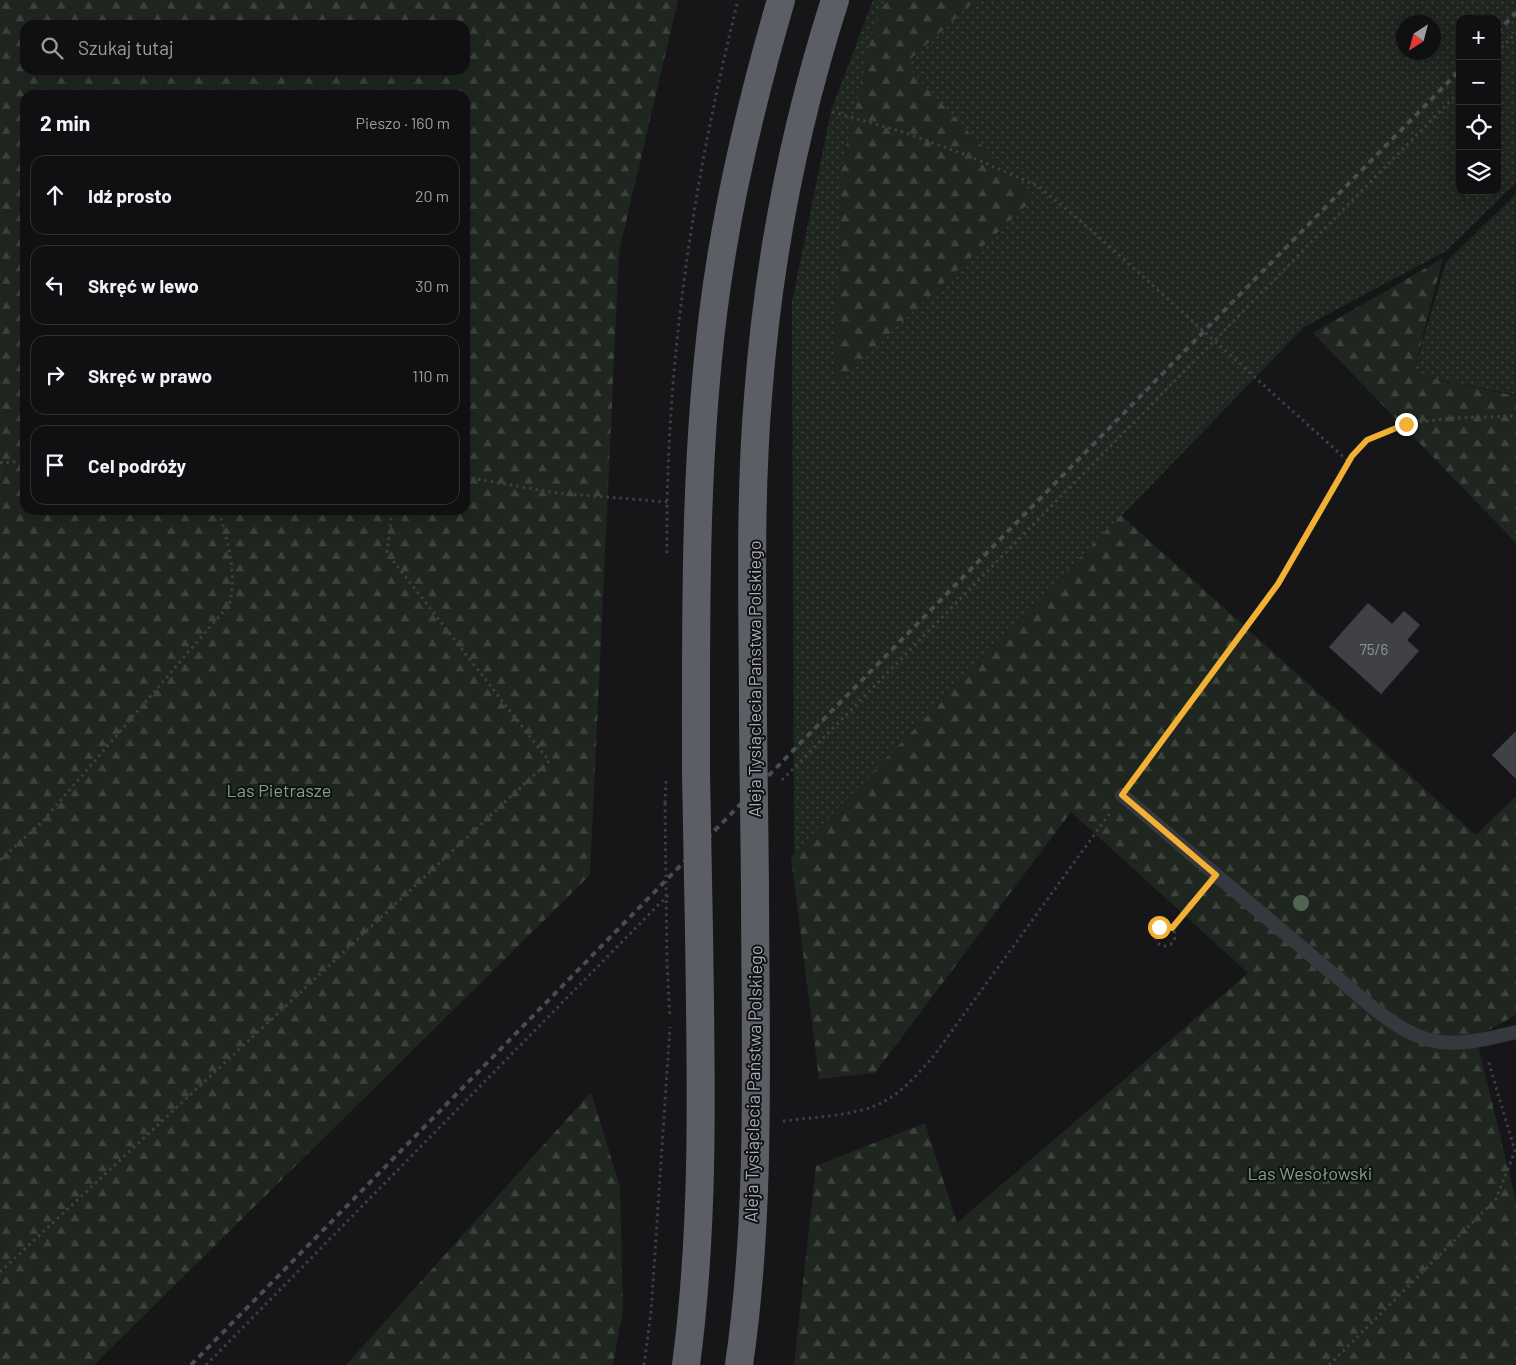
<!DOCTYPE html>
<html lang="pl">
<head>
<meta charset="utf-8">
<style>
  :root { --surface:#101012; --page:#1e1e20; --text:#f1f3f6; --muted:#9c9d9f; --line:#303032 }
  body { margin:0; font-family:Barlow,sans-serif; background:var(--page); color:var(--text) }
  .controls { position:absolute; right:15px; top:15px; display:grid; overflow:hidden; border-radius:10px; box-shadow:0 5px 20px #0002 }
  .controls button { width:45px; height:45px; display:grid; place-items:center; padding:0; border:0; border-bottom:1px solid var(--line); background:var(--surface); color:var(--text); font:25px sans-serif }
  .compass { position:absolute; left:1396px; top:15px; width:45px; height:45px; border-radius:50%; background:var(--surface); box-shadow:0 5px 20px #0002; rotate:216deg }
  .stop { position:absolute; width:15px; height:15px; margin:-11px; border:4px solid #f2b134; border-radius:50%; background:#fff }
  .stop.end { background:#f2b134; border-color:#fff; box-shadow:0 1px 5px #0008 }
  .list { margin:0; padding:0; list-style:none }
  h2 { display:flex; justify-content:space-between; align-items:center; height:65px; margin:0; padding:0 20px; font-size:21px }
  h2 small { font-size:16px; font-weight:400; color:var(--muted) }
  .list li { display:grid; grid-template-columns:32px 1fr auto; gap:15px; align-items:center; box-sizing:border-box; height:80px; margin:0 10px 10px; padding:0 10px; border:1px solid var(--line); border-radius:15px }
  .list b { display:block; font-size:19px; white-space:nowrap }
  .list em { font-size:16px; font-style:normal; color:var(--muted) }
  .icon { flex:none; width:28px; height:28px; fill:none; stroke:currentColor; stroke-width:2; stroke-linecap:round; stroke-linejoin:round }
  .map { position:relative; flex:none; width:1516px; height:1365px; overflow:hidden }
  .search { position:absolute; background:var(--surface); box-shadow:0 5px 20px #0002; left:20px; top:20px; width:450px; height:55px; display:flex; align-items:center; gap:12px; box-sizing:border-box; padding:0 18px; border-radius:15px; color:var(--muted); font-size:19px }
  .panel { position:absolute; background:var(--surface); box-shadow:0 5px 20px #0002; left:20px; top:90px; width:450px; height:425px; border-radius:15px }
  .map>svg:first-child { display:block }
  .grass { fill:url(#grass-dots); fill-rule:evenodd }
  .forest { fill:url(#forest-firs); fill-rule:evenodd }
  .building { fill:#404145; stroke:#303034 }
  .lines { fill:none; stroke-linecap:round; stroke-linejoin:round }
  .path { stroke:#3d3f44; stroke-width:3; stroke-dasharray:2.5 4; stroke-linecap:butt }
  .service { stroke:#37383d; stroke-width:14 }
  .trunk { stroke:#5b5e65; stroke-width:28 }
  .rail { stroke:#4a4c52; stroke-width:4; stroke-dasharray:6 5; stroke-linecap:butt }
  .path-bridge { stroke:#3d3f44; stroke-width:3; stroke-dasharray:2.5 4; stroke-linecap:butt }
  .trunk-bridge { stroke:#5b5e65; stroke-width:28 }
  .tree { fill:#506452 }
  .route { stroke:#f2b134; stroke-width:6 }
  .labels { text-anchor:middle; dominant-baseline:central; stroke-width:4; stroke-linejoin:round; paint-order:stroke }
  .number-label { font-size:15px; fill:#8e929b }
  .street-label { font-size:18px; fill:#a8adb8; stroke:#111113 }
  .park-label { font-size:18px; fill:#7fa381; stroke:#111113 }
</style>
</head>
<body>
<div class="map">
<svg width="1516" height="1365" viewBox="0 0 1516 1365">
  <defs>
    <pattern id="grass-dots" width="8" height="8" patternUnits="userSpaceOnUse" patternTransform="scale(1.25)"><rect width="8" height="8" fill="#1e261f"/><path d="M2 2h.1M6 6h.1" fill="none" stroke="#3c433d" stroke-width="1.8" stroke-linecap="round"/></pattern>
    <pattern id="forest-firs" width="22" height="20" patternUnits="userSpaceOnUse" patternTransform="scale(1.25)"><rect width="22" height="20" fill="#1e261f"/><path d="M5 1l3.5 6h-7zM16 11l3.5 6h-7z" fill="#3c433d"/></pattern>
  </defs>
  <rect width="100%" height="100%" fill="#161618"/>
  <path class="grass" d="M873 0H1516V183L1446 251 1304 327 794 855 792 302 831 111ZM1460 19H1497V191H1460ZM1404 22H1434V52H1404Z
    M1516 194V395L1413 374 1446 262Z"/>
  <path class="forest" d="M0 0H678L619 252 590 875 94 1365H0ZM25 25H465V70H25ZM25 95H465V510H25Z
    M889 0H976L905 64 1032 200 834 386 842 165 873 29 880 9Z
    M1443 258 1413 374 1516 396V543L1313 333Z
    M1121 515 1476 835 1516 796V1015L1476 1037 1516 1201V1365H794L816 1166 925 1123 957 1223 1248 973 1071 812 875 1073 819 1079 791 857Z
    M591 1092 620 1187 623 1310 613 1365H346Z"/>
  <path class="building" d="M1368 603 1392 624 1404 611 1420 625 1407 640 1419 651 1381 694 1329 647Z
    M1516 731V779L1492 755Z"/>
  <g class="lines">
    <path class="path" d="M1497 52 1516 33
      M832 112 900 131 964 154 1038 186 1090 229 1348 461
      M0 463 25 461
      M465 477 557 493 668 502
      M667 553C665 366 693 181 738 0
      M1134 779 1277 585 1334 484 1352 456 1367 440 1406 424 1450 418 1516 416
      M782 780 1460 91
      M665 803 666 779
      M0 860 42 822 229 605C238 572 227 542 219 510
      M1155 936a10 10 0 1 1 20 0a10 10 0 1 1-20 0Z
      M1172 928 1203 890
      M667 966 670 1018
      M783 1121C813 1117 859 1116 885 1101 904 1091 919 1072 933 1057L1110 813
      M0 1272 549 761 387 553 392 510
      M206 1365 670 893
      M644 1365 651 1312 670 1027
      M1329 1365 1496 1199 1515 1151 1488 1060"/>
    <path class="service" d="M1122 795 1372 1007C1427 1051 1451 1048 1516 1032"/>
    <path class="trunk" d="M753 722C753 614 749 505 758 397 768 263 794 128 835 0
      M696 773C696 620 694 466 713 314 726 208 751 103 781 0
      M686 1365C705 1222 701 1077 699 932
      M739 1365C762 1207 755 1044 755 885"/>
    <path class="rail" d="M1497 32 1516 13
      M191 1365 1460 70"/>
    <path class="path-bridge" d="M665 803 667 966"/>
    <path class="trunk-bridge" d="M753 722 755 885
      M696 773 699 932"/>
  </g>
  <circle class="tree" cx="1301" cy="903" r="8"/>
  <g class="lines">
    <path class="route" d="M1159 927 1166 925 1172 928 1216 875 1122 795 1278 584 1352 456 1367 440 1406 424"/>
  </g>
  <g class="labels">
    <g class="number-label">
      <text x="1374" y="649">75/6</text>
    </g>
    <g class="street-label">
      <text transform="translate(754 679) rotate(-90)">Aleja Tysiąclecia Państwa Polskiego</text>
      <text transform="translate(753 1084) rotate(-89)">Aleja Tysiąclecia Państwa Polskiego</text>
    </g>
    <g class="park-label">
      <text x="279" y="790">Las Pietrasze</text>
      <text x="1310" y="1173">Las Wesołowski</text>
    </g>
  </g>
</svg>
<div class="controls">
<button>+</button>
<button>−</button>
<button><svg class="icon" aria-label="locate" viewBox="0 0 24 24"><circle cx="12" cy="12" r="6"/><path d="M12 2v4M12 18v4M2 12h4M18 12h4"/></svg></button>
<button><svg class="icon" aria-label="layers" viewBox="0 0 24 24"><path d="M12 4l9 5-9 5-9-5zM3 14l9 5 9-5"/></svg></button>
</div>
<svg class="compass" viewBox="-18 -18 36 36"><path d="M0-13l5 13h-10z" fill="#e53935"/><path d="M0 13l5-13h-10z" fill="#9c9d9f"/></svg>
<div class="stop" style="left:1159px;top:927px"></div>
<div class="stop end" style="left:1406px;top:424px"></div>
<div class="search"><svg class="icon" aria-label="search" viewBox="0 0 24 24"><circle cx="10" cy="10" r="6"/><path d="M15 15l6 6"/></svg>Szukaj tutaj</div>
<section class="panel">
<h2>2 min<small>Pieszo · 160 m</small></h2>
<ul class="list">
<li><svg class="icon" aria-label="ahead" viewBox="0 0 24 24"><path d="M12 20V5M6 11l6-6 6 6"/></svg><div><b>Idź prosto</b></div><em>20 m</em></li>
<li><svg class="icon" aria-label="left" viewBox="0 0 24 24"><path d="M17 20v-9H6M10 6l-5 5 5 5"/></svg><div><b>Skręć w lewo</b></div><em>30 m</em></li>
<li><svg class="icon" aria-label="right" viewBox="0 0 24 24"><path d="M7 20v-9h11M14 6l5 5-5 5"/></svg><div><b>Skręć w prawo</b></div><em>110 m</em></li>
<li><svg class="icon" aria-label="arrive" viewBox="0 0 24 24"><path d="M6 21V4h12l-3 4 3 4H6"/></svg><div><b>Cel podróży</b></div></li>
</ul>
</section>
</div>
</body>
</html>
